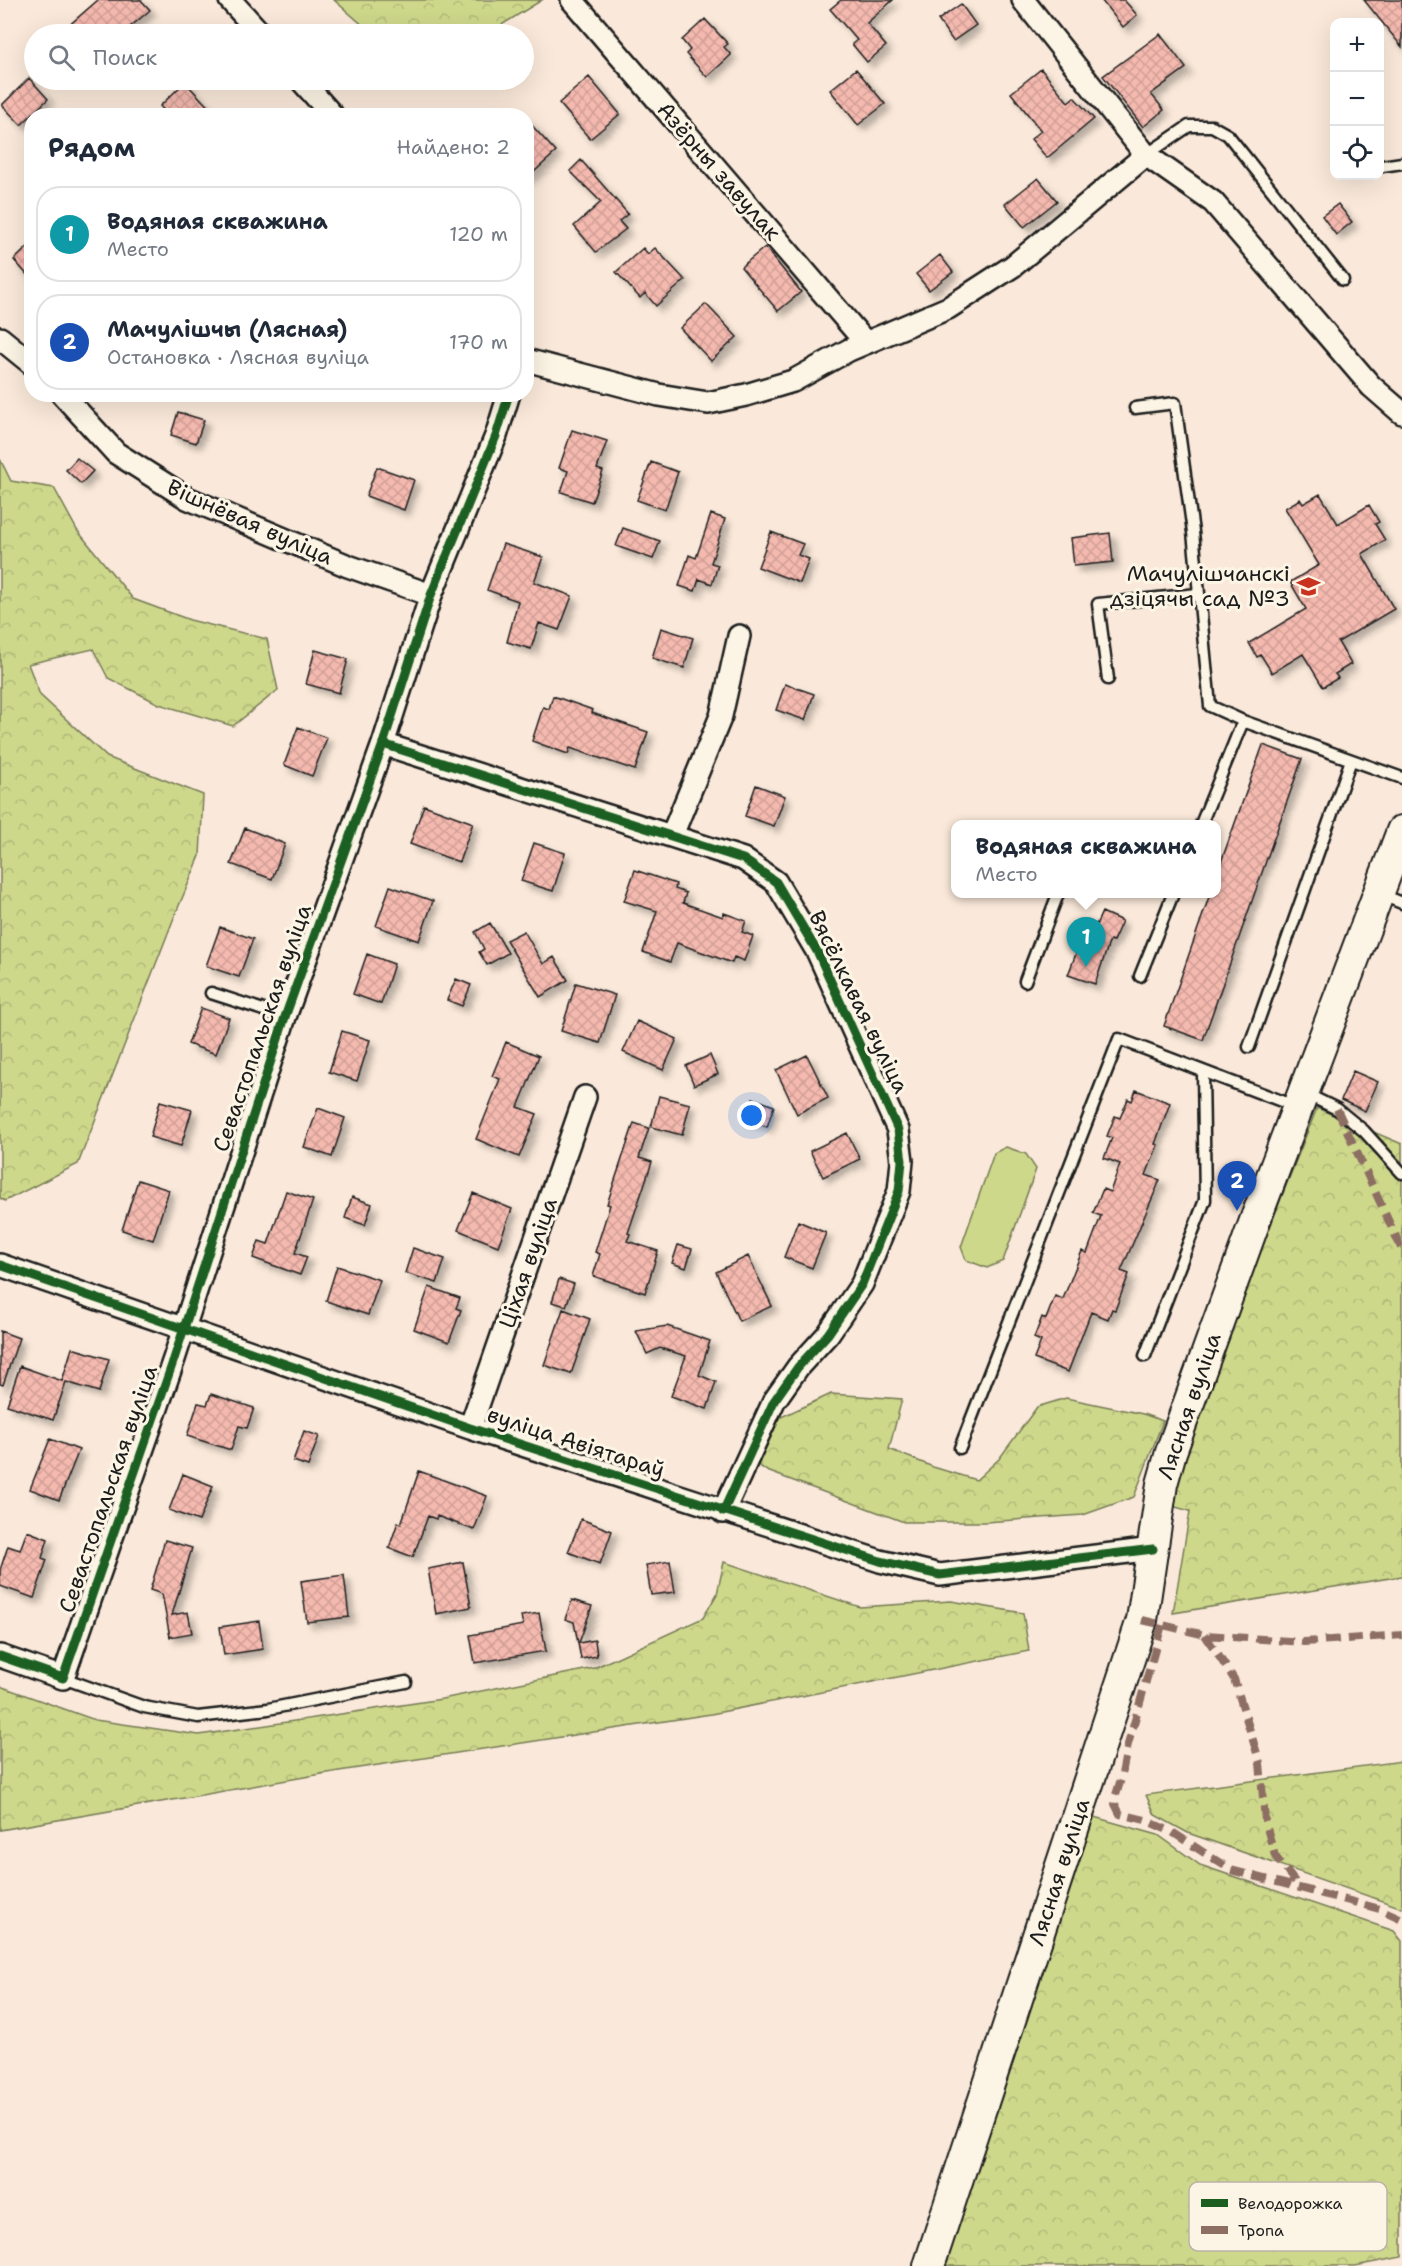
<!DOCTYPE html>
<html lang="ru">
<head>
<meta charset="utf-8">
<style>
  :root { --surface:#fff; --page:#f6f6f7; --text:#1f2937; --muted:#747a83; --line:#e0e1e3; --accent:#0f766e }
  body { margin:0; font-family:"Shantell Sans",sans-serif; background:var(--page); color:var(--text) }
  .controls { position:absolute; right:18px; top:18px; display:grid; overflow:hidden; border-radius:12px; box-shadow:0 6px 24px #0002 }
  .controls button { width:54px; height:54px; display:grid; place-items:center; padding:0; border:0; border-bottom:2px solid var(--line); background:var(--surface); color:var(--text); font:30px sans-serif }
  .you { position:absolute; left:752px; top:1116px; width:21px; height:21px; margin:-15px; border:4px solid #fff; border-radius:50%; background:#1a73e8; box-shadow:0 0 0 9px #1a73e833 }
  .badge { display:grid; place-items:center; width:39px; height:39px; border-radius:50%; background:var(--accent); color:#fff; font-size:20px; font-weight:700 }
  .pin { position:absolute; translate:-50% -50px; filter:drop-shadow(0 2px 3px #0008) }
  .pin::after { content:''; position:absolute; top:32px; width:21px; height:18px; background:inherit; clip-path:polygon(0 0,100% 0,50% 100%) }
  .popup { position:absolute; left:951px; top:820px; width:270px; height:78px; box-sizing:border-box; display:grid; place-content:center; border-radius:12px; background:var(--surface); filter:drop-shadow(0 2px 4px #0005); font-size:20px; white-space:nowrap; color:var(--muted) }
  .popup b { font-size:22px; color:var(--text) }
  .popup::after { content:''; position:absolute; left:50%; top:100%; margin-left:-12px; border:12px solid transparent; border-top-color:var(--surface) }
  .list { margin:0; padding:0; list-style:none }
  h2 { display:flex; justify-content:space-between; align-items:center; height:78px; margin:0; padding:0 24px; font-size:26px }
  h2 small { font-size:20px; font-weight:400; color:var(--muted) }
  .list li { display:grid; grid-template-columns:39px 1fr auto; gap:18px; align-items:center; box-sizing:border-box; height:96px; margin:0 12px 12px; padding:0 12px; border:2px solid var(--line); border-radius:24px }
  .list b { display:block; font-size:22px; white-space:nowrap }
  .list p { margin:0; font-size:20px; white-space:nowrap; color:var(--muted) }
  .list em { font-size:20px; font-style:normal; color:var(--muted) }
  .icon { flex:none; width:33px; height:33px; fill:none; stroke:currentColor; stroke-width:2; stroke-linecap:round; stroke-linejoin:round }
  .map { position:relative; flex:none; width:1402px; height:2266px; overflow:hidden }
  .search { position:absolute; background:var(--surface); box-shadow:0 6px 24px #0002; left:24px; top:24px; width:510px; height:66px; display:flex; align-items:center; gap:15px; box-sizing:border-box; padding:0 21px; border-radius:33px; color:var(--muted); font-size:22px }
  .panel { position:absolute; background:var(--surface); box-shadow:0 6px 24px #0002; left:24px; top:108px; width:510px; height:294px; border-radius:24px }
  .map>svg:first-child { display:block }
  .green { fill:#ced88b; stroke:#757a54; stroke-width:1.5 }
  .forest { fill:url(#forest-crowns); stroke:#757a54; stroke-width:1.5 }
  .building { fill:url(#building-cross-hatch); stroke:#1c1c1c; stroke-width:1.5; filter:url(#shadow) }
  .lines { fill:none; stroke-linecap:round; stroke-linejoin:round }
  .lane-casing { stroke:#1c1c1c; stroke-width:15 }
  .street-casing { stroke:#1c1c1c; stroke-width:26 }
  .secondary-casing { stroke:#1c1c1c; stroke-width:34 }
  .lane { stroke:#fcf5e5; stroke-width:10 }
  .street { stroke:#fcf5e5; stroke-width:21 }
  .secondary { stroke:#fcf5e5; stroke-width:30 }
  .quiet { stroke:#8d6e63; stroke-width:8; stroke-dasharray:15 8; stroke-linecap:butt }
  .cycleway-casing { stroke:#fcf5e5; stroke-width:13 }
  .cycleway { stroke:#1b5e20; stroke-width:9 }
  .labels { text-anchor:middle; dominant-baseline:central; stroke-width:6; stroke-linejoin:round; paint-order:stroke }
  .street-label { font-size:22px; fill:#1c1c1c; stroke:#fcf5e5 }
  .poi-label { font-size:22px; fill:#1c1c1c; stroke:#fcf5e5; text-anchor:end }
  .key { fill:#fcf5e5; stroke:#b9b4a9; stroke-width:1.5 }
  .key-label { font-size:16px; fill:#1c1c1c }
</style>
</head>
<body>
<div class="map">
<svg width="1402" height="2266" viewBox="0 0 1402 2266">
  <defs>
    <pattern id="forest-crowns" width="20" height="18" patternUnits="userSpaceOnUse" patternTransform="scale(1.5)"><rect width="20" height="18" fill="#ced88b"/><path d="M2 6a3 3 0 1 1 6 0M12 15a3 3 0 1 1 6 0" fill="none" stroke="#b0b977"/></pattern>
    <pattern id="building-cross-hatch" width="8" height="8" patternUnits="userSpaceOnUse" patternTransform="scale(1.5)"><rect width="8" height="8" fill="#f4b9af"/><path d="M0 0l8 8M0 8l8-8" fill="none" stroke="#d19e96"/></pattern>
    <filter id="shadow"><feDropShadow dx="5.5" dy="5.5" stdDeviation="3" flood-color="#0004"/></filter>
  </defs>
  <rect width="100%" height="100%" fill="#fae9da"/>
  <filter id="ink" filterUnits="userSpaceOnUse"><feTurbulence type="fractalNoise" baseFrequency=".0167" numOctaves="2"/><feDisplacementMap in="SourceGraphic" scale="12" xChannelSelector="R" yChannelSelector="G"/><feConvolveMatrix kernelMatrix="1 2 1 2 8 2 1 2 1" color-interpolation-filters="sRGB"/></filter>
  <g filter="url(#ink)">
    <path class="green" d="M1006 1147 1026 1154 1036 1169 1003 1261 987 1268 966 1260 961 1247 994 1153Z"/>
    <path class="forest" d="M334 0H542L487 34H373Z
      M0 459 11 481 54 488 77 530 133 599 190 620 267 639 278 690 233 726 159 704 108 678 93 649 28 664 40 695 107 757 203 795 200 856 175 915 78 1164 5 1201 0 1198Z
      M1317 1108 1402 1144V1576L1173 1613 1190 1511 1172 1506 1195 1414Z
      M831 1394 902 1399 889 1449 933 1467 976 1480 999 1459 1037 1407 1066 1398 1143 1414 1163 1421 1134 1497 1083 1515 985 1522H904L767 1471 752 1461 781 1417Z
      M724 1562 860 1607 951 1601 1023 1613 1029 1651 711 1714 339 1771 0 1830V1686L95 1720 199 1735 442 1699 594 1668 703 1618 717 1594Z
      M1402 1761V1908L1188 1833 1155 1815 1146 1795Z
      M1094 1817 1158 1835 1200 1865 1394 1931 1402 1941V2257L1355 2266H945Z"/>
    <path class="building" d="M98 0H141L150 10 122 34H59Z
      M841 0H893L867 23 886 46 867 62 852 44 857 40 830 9Z
      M1101 0H1124L1137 15 1123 27Z
      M1364 0H1402V47Z
      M961 4 976 25 953 41 938 20Z
      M705 19 728 44 724 47 731 55 707 77 686 54 690 50 682 40Z
      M1160 34 1186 68 1151 94 1164 110 1143 127 1103 76Z
      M856 69 885 104 858 125 830 90Z
      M1041 69 1068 102 1074 97 1094 119 1047 158 1031 139 1041 131 1011 93Z
      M589 77 620 114 590 139 559 103Z
      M29 78 48 99 21 125 2 105Z
      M185 82 217 116H169L160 106Z
      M526 119 556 152 526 179Z
      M581 160 628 214 619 221 626 229 596 252 574 226 601 202 570 171Z
      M1038 178 1057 201 1024 227 1005 204Z
      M1338 204 1352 222 1336 235 1322 216Z
      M32 243V280L14 260Z
      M765 247 801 292 778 311 741 267Z
      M643 248 648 254 655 248 685 280 656 306 645 293 640 298 616 272Z
      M940 255 953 272 929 290 916 274Z
      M706 304 737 337 711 361 680 328Z
      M178 412 204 420 196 443 171 435Z
      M572 430 607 441 597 469 603 471 592 502 561 492 568 471 559 468Z
      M77 458 93 471 81 484 66 470Z
      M651 462 678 472 665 510 637 500Z
      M377 467 414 480 404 510 366 496Z
      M1320 494 1338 524 1369 505 1379 522 1375 524 1385 540 1362 554 1394 609 1338 642 1351 664 1335 674 1338 678 1323 687 1303 654 1272 673 1261 655 1257 657 1249 643 1306 609 1290 582 1319 565 1285 508 1300 499 1303 504Z
      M711 514 725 519 711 563 718 565 712 584 699 579 695 591 679 586 689 555 696 558Z
      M623 528 660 541 653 559 616 546Z
      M771 532 803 544 798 555 809 559 800 583 758 567Z
      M1110 533 1113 562 1074 566 1071 538Z
      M503 544 543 557 534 582 572 596 559 630 539 623 531 649 507 642 518 601 487 590Z
      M661 628 693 638 684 668 652 658Z
      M315 650 348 659 339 693 306 684Z
      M785 684 814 694 805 720 776 710Z
      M553 696 593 710 592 713 648 732 635 770 570 748 568 754 532 741 543 707 549 709Z
      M298 727 327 738 312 776 284 765Z
      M1263 745 1302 759 1203 1040 1164 1026 1210 894H1216V876Z
      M756 785 785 796 774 826 745 816Z
      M424 805 473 823 459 862 410 844Z
      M245 828 285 844 272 879 231 864Z
      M534 843 565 853 553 891 521 881Z
      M635 870 676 884 675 889 686 893 683 903 723 917 724 913 746 921 742 932 753 936 744 961 734 957 732 963 677 943 670 962 643 952 657 911 624 901Z
      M390 886 433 901 419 941 376 926Z
      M1102 912 1122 921 1113 941 1110 940 1095 984 1068 975 1077 951 1083 953Z
      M490 923 508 953 487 965 479 952 484 949 475 932Z
      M220 927 253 939 239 977 206 966Z
      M524 931 543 964 554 957 568 980 540 997 506 940Z
      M367 954 394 964 381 1004 353 994Z
      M456 979 471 985 462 1006 447 1000Z
      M576 983 615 995 600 1043 561 1031Z
      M201 1008 229 1018 216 1054 188 1044Z
      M637 1021 677 1039 663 1070 623 1052Z
      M342 1031 370 1040 357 1081 329 1072Z
      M506 1042 539 1056 518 1107 537 1114 519 1157 476 1139 500 1079 492 1076Z
      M710 1055 718 1074 694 1085 686 1066Z
      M807 1055 828 1098 797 1114 776 1070Z
      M1353 1071 1378 1082 1365 1111 1341 1100Z
      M1136 1090 1170 1103 1155 1144 1158 1145 1146 1175 1160 1180 1121 1271 1129 1274 1115 1310 1112 1309 1108 1319 1091 1312 1068 1372 1034 1359 1041 1341 1034 1338 1042 1317 1046 1319 1055 1296 1063 1299 1082 1251 1087 1253 1101 1216 1093 1213 1103 1189 1110 1192 1120 1164 1104 1158 1112 1138 1107 1136 1115 1116 1120 1118 1128 1099 1132 1101Z
      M659 1096 690 1104 682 1135 651 1127Z
      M753 1098 774 1106 767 1127 745 1119Z
      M160 1101 192 1110 181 1146 150 1137Z
      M318 1108 345 1118 332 1157 304 1147Z
      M634 1123 649 1128 639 1158 652 1162 628 1233 630 1234 627 1241 658 1251 645 1293 593 1276 600 1254 595 1252 610 1205 607 1204Z
      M847 1133 860 1159 823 1177 810 1151Z
      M138 1180 169 1190 153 1240 122 1230Z
      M286 1191 313 1200 295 1253 307 1257 300 1275 253 1258 259 1241 268 1244Z
      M473 1193 512 1209 498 1246 458 1230Z
      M352 1197 372 1204 365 1225 345 1218Z
      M798 1221 826 1233 812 1268 784 1257Z
      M678 1245 692 1249 686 1268 672 1263Z
      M413 1248 445 1259 437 1283 405 1273Z
      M748 1256 772 1306 739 1321 716 1272Z
      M337 1266 380 1280 368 1315 326 1301Z
      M559 1279 574 1284 566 1306 552 1302Z
      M429 1287 460 1298 456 1308 461 1310 449 1342 414 1329Z
      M563 1309 590 1319 571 1374 544 1365Z
      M667 1326 710 1341 699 1375 716 1382 707 1409 671 1396 686 1356 660 1348 647 1354 636 1331Z
      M0 1331 19 1338 3 1385 0 1384Z
      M72 1348 109 1359 99 1392 66 1382 53 1420 7 1405 20 1366 62 1381Z
      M211 1394 254 1408 247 1428 239 1426 231 1450 187 1436 198 1403 207 1405Z
      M304 1431 319 1436 308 1466 293 1461Z
      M50 1439 79 1450 59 1500 30 1489Z
      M419 1471 487 1496 474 1530 437 1516 436 1519 428 1516 413 1557 389 1548 398 1522 401 1524Z
      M183 1474 213 1486 199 1521 169 1510Z
      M581 1519 612 1531 600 1564 568 1552Z
      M27 1531 48 1539 42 1558 47 1560 34 1598 0 1586V1570L8 1546 20 1550Z
      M165 1540 192 1548 172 1615 188 1612 192 1633 170 1637 162 1594 150 1590Z
      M670 1561 675 1592 651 1595 646 1565Z
      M463 1562 471 1607 436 1614 428 1569Z
      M344 1575 349 1617 307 1622 301 1581Z
      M572 1600 592 1606 579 1643 595 1640 597 1656 581 1659 574 1622 565 1619Z
      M539 1613 546 1651 475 1663 470 1635 523 1625 521 1616Z
      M259 1621 263 1649 224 1655 220 1627Z"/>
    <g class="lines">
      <defs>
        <path id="lane" d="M1146 155 1189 126H1212L1228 135 1343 280
          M1382 166 1402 163
          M1135 408 1175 403 1193 532 1210 706 1243 721 1201 824
          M1108 679 1098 604 1198 594
          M1243 721 1402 778
          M1380 894 1402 903
          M1140 976 1173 894
          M1025 981 1058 894
          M211 993 285 1017
          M1249 1047 1351 760
          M1304 1093 1337 1109 1364 1131 1402 1173
          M1145 1356 1205 1200 1203 1072
          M960 1448 1119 1039 1297 1107
          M63 1678 144 1707 198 1717 268 1709 406 1682"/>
        <path id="street" d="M230 0 261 34
          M572 0 866 343
          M1023 0 1146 155 1213 202 1371 386 1402 413
          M301 80 333 116
          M0 338 32 364
          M526 360 659 395 708 403 746 395 793 381 849 350 948 308 1013 266 1146 155
          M62 394 116 453 187 498 348 566 431 595
          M383 744 743 859 776 882 818 953 898 1130 902 1161 899 1191 862 1284 828 1334 798 1367 774 1401 723 1512
          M672 835 721 716 739 636
          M0 1265 470 1428 880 1561 940 1575 1153 1549
          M470 1428 585 1097
          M0 1656 63 1678 174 1359 285 1017 383 744 431 595 496 436 509 394"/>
        <path id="secondary" d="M929 2266 1142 1620 1162 1484 1171 1452 1256 1218 1402 831"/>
      </defs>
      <use href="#lane" class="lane-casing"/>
      <use href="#street" class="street-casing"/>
      <use href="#secondary" class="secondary-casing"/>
      <use href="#lane" class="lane"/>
      <use href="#street" class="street"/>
      <use href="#secondary" class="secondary"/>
      <path class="quiet" d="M1337 1109 1402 1250
        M1142 1620 1205 1635 1304 1642 1402 1635
        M1162 1625 1127 1748 1121 1779 1116 1795 1115 1804 1120 1814 1145 1820 1172 1832 1231 1870 1380 1909 1402 1919
        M1205 1635 1234 1679 1260 1763 1265 1821 1275 1856 1299 1887"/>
      <defs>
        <path id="cycleway" d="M383 744 743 859 776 882 818 953 898 1130 902 1161 899 1191 862 1284 828 1334 798 1367 774 1401 723 1512
          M0 1265 470 1428 880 1561 940 1575 1153 1549
          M0 1656 63 1678 174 1359 285 1017 383 744 431 595 496 436 509 394"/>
      </defs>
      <use href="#cycleway" class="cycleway-casing"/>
      <use href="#cycleway" class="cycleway"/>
    </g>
  </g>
  <defs>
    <symbol id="school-bare" viewBox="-9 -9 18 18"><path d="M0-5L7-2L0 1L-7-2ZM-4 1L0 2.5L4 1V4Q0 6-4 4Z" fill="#c8321e" stroke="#fcf5e5" stroke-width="2.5" paint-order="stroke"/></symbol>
  </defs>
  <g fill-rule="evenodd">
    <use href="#school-bare" x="1292" y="570" width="33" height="33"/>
  </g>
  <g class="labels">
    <g class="street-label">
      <text transform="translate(719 171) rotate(49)">Азёрны завулак</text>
      <text transform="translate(250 522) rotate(24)">Вішнёвая вуліца</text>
      <text transform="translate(859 1002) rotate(64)">Вясёлкавая вуліца</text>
      <text transform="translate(262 1028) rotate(-71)">Севастопальская вуліца</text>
      <text transform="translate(528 1263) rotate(-71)">Ціхая вуліца</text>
      <text transform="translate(1189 1406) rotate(-71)">Лясная вуліца</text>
      <text transform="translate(576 1442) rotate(18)">вуліца Авіятараў</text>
      <text transform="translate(108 1489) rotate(-71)">Севастопальская вуліца</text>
      <text transform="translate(1059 1872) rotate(-72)">Лясная вуліца</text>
    </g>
    <g class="poi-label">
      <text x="1290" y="573">Мачулішчанскі<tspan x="1290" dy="25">дзіцячы сад №3</tspan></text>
    </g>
  </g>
  <rect x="1189" y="2182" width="198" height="69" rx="9" class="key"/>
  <rect x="1201" y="2199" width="27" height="8" fill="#1b5e20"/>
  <rect x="1201" y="2226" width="27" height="8" fill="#8d6e63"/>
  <g class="key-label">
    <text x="1238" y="2209">Велодорожка</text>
    <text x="1238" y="2236">Тропа</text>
  </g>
</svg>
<div class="controls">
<button>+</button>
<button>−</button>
<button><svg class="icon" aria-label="locate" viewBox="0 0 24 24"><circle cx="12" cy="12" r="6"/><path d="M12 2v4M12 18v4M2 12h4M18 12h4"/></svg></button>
</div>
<div class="you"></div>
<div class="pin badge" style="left:1086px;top:967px;background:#0f9aa8">1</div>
<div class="popup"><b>Водяная скважина</b>Место</div>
<div class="pin badge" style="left:1237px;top:1211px;background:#1a4fb4">2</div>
<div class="search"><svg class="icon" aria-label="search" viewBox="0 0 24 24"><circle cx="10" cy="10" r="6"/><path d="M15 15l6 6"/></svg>Поиск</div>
<section class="panel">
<h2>Рядом<small>Найдено: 2</small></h2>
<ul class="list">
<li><span class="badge" style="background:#0f9aa8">1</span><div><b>Водяная скважина</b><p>Место</p></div><em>120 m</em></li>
<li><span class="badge" style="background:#1a4fb4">2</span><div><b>Мачулішчы (Лясная)</b><p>Остановка · Лясная вуліца</p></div><em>170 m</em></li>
</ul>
</section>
</div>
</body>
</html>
